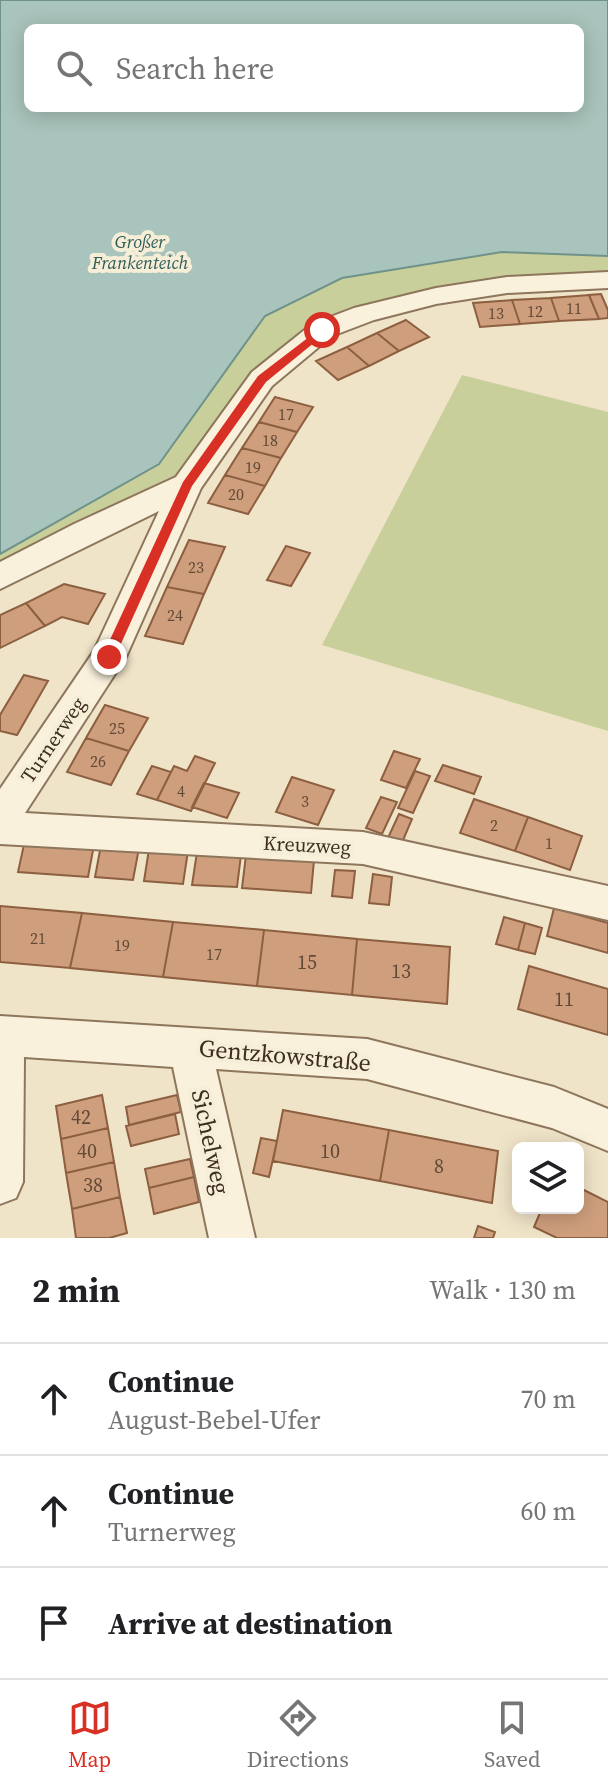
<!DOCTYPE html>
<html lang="en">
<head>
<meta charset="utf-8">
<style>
  :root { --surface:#fff; --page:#f6f6f6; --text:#202124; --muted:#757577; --line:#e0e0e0; --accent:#d93025 }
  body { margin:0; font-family:"Source Serif 4",serif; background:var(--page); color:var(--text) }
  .controls { position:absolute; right:24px; bottom:24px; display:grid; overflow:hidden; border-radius:12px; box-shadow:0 4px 20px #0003 }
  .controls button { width:72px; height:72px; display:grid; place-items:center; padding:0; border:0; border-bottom:2px solid var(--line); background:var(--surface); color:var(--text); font:40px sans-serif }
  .stop { position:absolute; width:24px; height:24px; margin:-18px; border:6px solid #d93025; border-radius:50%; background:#fff }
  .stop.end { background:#d93025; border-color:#fff; box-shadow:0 2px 8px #0008 }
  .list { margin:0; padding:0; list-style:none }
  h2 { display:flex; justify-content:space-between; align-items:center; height:104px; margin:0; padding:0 32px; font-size:34px }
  h2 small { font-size:26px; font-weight:400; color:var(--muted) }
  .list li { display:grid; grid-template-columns:52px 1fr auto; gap:24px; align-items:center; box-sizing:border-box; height:112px; padding:0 32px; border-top:2px solid var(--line) }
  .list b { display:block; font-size:30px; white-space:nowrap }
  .list p { margin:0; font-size:26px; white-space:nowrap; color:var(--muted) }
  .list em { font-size:26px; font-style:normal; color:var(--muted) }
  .icon { flex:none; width:44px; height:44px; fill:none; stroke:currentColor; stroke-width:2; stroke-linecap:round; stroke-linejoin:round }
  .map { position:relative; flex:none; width:608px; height:1238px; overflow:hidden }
  .search { position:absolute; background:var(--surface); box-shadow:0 4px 20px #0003; left:24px; right:24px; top:24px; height:88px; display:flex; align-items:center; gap:20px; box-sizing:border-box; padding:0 28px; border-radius:12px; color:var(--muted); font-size:30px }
  .sheet { height:440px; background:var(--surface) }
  nav { display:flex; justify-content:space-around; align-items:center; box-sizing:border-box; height:112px; border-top:2px solid var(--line); background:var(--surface); font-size:22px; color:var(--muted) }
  nav a { display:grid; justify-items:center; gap:4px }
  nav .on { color:var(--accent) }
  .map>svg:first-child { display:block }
  .green { fill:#c9cf9b }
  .water { fill:#a9c4bc; stroke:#6f938a; stroke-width:2; fill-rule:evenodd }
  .building { fill:#cf9f7d; stroke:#8d5f41; stroke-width:2 }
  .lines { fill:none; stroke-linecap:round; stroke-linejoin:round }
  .street-casing { stroke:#8d765c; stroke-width:4 }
  .street { fill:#faf1dc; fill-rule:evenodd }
  .route { fill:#d93025 }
  .labels { text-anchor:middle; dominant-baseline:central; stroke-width:8; stroke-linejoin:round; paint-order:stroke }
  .number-label { font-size:16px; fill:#624a37 }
  .far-water-label { font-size:18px; font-style:italic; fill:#2f5d5a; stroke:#f7eed8 }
  .street-label { font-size:20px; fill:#3d2e20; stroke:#f7eed8 }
  .near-number-label { font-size:20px; fill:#624a37 }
  .near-street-label { font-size:24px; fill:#3d2e20; stroke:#f7eed8 }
</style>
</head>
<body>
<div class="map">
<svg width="608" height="1238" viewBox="0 0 608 1238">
  <rect width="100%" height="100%" fill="#f0e4c8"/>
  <path class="green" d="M502 252 608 256V280H590L364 314 262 379 187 485 0 577V554L159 464 265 316 342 278Z
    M462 375 608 412V731L322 645Z"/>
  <path class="water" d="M0 0H608V256L502 252 342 278 265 316 159 464 0 554ZM28 28H580V108H28Z"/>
  <path class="building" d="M601 294 608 310V318L599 319 589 295Z
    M589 295 599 319 559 321 551 298Z
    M551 298 559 321 520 324 512 300Z
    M512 300 520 324 480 327 473 303Z
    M406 320 429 337 399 351 377 333Z
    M377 333 399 351 369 366 347 347Z
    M347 347 369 366 338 380 316 361Z
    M275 397 313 407 297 432 259 422Z
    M259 422 297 432 281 458 242 448Z
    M242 448 281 458 265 486 225 475Z
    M225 475 265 486 248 514 208 503Z
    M189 540 225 547 204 594 167 587Z
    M286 546 310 553 291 586 267 580Z
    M64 584 105 594 88 624 62 617 45 626 26 603Z
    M167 587 204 594 183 644 145 636Z
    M26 603 45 626 0 648V615Z
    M24 675 48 681 17 735 0 731V715Z
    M105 705 148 718 129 751 86 738Z
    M86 738 129 751 111 785 67 772Z
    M394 751 420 759 406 788 381 780Z
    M195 756 215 763 191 811 157 800 174 766 187 771Z
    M443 765 481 777 474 794 435 781Z
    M152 766 171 772 157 800 137 794Z
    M415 771 430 776 413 813 398 808Z
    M292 777 334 790 318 825 276 812Z
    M204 783 239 793 227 818 192 807Z
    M381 797 397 802 382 834 366 828Z
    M474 799 528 817 515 851 460 833Z
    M399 814 412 819 401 845 387 840Z
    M528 817 582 836 570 870 515 851Z
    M25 840 94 845 88 877 18 872Z
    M101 845 139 848 133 880 95 877Z
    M149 849 188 851 183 884 144 881Z
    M197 852 241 855 237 887 192 885Z
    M246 855 314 860 311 893 242 888Z
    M335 870 355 871 352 898 332 896Z
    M373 874 392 877 389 905 369 903Z
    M0 906 82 913 70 968 0 962Z
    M554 908 608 923V953L547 936Z
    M82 913 173 922 163 977 70 968Z
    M504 917 525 923 518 950 496 944Z
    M173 922 264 930 257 986 163 977Z
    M525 923 542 928 535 954 518 950Z
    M264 930 357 939 352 995 257 986Z
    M357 939 450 947 447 1004 352 995Z
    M529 966 608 989V1035L518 1009Z
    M102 1095 108 1128 61 1139 56 1106Z
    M177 1095 181 1112 129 1125 126 1107Z
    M283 1110 389 1130 380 1181 273 1161Z
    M175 1114 179 1134 131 1146 126 1126Z
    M108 1128 114 1162 66 1173 61 1139Z
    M389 1130 498 1151 492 1203 380 1181Z
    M261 1138 277 1141 269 1177 253 1173Z
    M190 1159 194 1177 149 1188 145 1169Z
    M114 1162 120 1197 72 1209 66 1173Z
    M194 1177 199 1202 154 1214 149 1188Z
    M578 1187 608 1202V1238H557L534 1227 542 1208H578Z
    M120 1197 127 1233 109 1238H76L72 1209Z
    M478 1226 495 1232 493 1238H474Z"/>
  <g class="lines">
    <defs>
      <path id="street" d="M608 272V288L507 293 436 304 374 320 332 336 272 386 201 488 126 657 25 813 363 832 608 886V920L363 864 0 844V789L94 651 159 511 0 589V562L74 524 176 477 252 372 312 324 354 308 436 288 507 277Z
        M0 1016 367 1039 554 1087 608 1109V1151L552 1128 367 1079 216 1069 255 1238H209L173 1067 24 1057 23 1182 16 1198 0 1204Z"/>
    </defs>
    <use href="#street" class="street-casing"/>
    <use href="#street" class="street"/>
  </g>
  <path class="route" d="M322 327 326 328V333L266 382 192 486 115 657 109 662 104 661 102 657 183 482 258 376Z"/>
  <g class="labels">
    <g class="number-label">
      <text x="574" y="308">11</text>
      <text x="535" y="311">12</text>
      <text x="496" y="313">13</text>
      <text x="286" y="414">17</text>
      <text x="270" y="440">18</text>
      <text x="253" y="467">19</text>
      <text x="236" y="494">20</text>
      <text x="196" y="567">23</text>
      <text x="175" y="615">24</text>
      <text x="117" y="728">25</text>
      <text x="98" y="761">26</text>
      <text x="181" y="791">4</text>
      <text x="305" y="801">3</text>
      <text x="494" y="825">2</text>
      <text x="549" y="843">1</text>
      <text x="38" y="938">21</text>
      <text x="122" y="945">19</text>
      <text x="214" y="954">17</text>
    </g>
    <g class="far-water-label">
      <text x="140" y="241">Großer<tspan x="140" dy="21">Frankenteich</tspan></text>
    </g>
    <g class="street-label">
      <text transform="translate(53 740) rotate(-56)">Turnerweg</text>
      <text transform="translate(307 845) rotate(3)">Kreuzweg</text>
    </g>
    <g class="near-number-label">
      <text x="307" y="962">15</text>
      <text x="401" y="971">13</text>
      <text x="564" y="999">11</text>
      <text x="81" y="1117">42</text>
      <text x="87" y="1151">40</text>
      <text x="330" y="1151">10</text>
      <text x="439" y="1166">8</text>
      <text x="93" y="1185">38</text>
    </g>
    <g class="near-street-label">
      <text transform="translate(285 1055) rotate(5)">Gentzkowstraße</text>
      <text transform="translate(211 1142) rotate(78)">Sichelweg</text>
    </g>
  </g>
</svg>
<div class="controls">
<button><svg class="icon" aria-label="layers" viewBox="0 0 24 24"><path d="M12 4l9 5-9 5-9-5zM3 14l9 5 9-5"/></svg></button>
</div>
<div class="stop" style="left:322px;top:330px"></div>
<div class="stop end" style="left:109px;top:657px"></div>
<div class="search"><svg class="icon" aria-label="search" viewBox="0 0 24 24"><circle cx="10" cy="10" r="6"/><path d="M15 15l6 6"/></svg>Search here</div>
</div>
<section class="sheet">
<h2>2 min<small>Walk · 130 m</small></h2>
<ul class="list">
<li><svg class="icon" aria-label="ahead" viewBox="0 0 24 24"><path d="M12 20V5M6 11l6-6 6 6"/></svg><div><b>Continue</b><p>August-Bebel-Ufer</p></div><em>70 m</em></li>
<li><svg class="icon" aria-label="ahead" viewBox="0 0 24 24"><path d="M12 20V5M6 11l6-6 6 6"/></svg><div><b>Continue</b><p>Turnerweg</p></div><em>60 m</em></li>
<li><svg class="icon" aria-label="arrive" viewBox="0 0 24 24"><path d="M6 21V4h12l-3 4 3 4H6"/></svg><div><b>Arrive at destination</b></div></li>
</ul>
</section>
<nav>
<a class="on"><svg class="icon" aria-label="map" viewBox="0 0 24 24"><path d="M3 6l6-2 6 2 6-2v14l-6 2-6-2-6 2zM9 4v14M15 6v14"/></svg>Map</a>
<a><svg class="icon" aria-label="directions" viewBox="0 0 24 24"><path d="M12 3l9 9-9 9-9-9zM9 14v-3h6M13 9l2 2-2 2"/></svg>Directions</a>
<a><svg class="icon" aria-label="saved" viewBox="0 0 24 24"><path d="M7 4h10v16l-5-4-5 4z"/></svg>Saved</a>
</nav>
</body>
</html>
